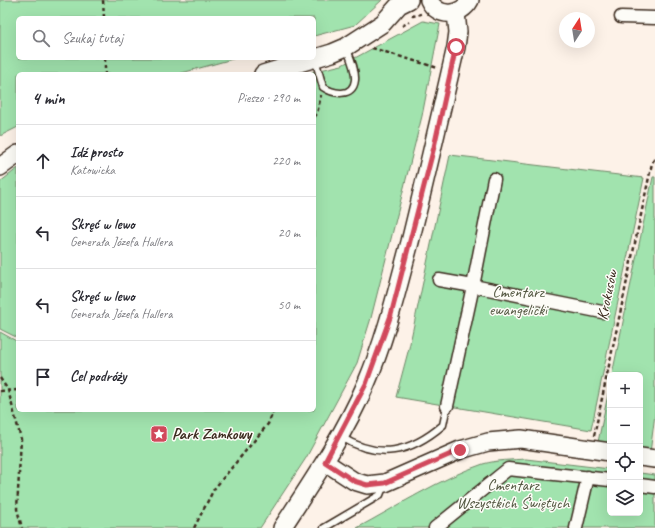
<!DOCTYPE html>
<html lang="pl">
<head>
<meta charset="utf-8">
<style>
  :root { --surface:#fff; --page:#f7f7f7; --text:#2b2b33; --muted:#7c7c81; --line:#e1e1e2 }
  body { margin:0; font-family:Caveat,sans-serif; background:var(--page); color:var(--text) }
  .controls { position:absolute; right:12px; bottom:12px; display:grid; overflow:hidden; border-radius:6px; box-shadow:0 4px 16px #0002 }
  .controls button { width:36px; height:36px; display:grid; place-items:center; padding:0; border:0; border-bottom:1px solid var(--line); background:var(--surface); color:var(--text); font:20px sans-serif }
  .compass { position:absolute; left:559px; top:12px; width:36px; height:36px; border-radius:50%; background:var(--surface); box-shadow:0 4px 16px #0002; rotate:12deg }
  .stop { position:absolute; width:12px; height:12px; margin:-9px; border:3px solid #d1495b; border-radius:50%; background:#fff }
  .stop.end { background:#d1495b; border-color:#fff; box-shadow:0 1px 4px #0008 }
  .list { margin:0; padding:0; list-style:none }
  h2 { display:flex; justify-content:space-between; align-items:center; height:52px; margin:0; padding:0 16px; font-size:17px }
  h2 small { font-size:13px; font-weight:400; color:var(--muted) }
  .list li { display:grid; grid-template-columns:26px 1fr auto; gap:12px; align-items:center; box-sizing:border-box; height:72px; padding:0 16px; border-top:1px solid var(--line) }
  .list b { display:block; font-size:15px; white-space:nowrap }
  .list p { margin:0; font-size:13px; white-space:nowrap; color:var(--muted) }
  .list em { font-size:13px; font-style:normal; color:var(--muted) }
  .icon { flex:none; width:22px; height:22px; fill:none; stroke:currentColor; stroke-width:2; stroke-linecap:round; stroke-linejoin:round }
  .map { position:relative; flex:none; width:655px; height:528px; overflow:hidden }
  .search { position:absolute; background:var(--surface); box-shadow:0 4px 16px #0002; left:16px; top:16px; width:300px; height:44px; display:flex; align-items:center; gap:10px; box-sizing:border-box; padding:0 14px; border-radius:6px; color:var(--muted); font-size:15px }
  .panel { position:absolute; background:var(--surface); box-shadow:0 4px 16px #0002; left:16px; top:72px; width:300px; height:340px; border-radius:6px }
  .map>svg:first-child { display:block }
  .green { fill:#a1e3ae; stroke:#6e8666 }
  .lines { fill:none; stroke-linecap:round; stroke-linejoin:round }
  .lane-casing { stroke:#3b2a1e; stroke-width:9 }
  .street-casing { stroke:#3b2a1e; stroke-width:15 }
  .secondary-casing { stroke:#3b2a1e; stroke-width:20 }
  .path { stroke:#3b2a1e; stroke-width:2.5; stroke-dasharray:4 3; stroke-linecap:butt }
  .lane { stroke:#fdfcf7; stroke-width:6 }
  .street { stroke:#fdfcf7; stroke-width:12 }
  .secondary { stroke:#fdfcf7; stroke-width:17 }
  .route { stroke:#d1495b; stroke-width:5 }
  .labels { text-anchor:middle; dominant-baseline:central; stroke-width:3; stroke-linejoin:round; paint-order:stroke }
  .park-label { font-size:16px; fill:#545842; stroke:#fdfcf7 }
  .street-label { font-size:16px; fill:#3b2a1e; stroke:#fdfcf7 }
  .poi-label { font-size:16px; font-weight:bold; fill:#3b2a1e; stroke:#fdfcf7; text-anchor:start }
</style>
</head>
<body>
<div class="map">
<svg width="655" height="528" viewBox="0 0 655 528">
  <rect width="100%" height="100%" fill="#fdf2e8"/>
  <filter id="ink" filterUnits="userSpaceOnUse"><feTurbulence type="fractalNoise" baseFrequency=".025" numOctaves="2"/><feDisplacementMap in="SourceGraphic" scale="8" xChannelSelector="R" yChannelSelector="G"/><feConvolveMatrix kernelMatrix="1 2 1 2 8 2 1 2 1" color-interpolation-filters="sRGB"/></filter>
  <g filter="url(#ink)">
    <path class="green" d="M0 0H382L355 25 314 36V18H18V58H236L178 74H18V127L0 136Z
      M423 21 440 24 422 116 371 318 357 363 306 458 260 528H0V332L18 342V410H314V74H303L342 65Z
      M450 155 644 178 591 430 396 397 409 348Z
      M18 168V338L0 329V182Z
      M653 177H655V414L650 453 640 451V375H612Z
      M610 385V445L598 442Z
      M526 459 610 469V513H640V473L655 475V528H357C396 507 441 478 483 464 497 460 512 460 526 459Z"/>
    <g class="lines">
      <defs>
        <path id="lane" d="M315 59 323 87C333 94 353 98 355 80 356 70 350 57 346 47
          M341 437C379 460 410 453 443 425L447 406
          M324 528 380 495 384 485"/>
        <path id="street" d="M621 17 655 18
          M494 179 473 286 602 312
          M439 280 473 286 447 406
          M640 485 655 487
          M435 528 508 469 610 480
          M576 528 588 477"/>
        <path id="secondary" d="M429 0C437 18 461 17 470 0
          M263 74 332 53 346 47 383 23 399 5 409 0
          M0 167 18 154
          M640 457 655 459
          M325 462 354 481 367 485 385 483 460 450 488 442 521 439 610 452
          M282 528C312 482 344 435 366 384 386 338 397 290 410 242 426 177 441 112 456 47L458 32 456 13"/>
      </defs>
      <use href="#lane" class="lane-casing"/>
      <use href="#street" class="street-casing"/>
      <use href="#secondary" class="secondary-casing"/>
      <path class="path" d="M103 0 104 18
        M412 15 413 16 421 14
        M402 26 409 22
        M372 48 438 68
        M105 58V74
        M314 117 317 114 321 95
        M0 378 8 390 21 439 17 509 22 528
        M0 391 18 390
        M594 436 652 163 655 158
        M194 528 214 489 268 424 274 410"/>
      <use href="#lane" class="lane"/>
      <use href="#street" class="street"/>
      <use href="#secondary" class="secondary"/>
    </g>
  </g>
  <g class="lines" filter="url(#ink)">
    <path class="route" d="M456 47 434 147 391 315 366 384 325 462 354 481 367 485 385 483 460 450"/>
  </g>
  <defs>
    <symbol id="sight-square" viewBox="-11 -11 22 22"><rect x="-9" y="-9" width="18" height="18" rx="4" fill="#d1495b" stroke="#fdfcf7"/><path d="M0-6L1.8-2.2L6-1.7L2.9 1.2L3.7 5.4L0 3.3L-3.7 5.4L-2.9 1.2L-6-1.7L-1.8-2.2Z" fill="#fff"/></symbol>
  </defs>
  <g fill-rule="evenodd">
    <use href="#sight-square" x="149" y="424" width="20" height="20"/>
  </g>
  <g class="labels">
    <g class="park-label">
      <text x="518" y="292">Cmentarz<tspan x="518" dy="18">ewangelicki</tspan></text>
      <text x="513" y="485">Cmentarz<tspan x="513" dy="18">Wszystkich Świętych</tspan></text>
    </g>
    <g class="street-label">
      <text transform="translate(607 295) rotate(-78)">Krokusów</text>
    </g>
    <g class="poi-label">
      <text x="172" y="434">Park Zamkowy</text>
    </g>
  </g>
</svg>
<div class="controls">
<button>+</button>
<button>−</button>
<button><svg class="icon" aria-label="locate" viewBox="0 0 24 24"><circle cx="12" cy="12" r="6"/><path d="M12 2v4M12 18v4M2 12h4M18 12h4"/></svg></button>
<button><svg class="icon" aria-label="layers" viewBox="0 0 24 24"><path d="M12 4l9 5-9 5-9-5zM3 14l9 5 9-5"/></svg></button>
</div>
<svg class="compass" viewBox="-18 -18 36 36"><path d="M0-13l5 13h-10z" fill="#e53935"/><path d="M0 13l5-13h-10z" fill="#7c7c81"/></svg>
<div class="stop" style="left:456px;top:47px"></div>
<div class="stop end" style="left:460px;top:450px"></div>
<div class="search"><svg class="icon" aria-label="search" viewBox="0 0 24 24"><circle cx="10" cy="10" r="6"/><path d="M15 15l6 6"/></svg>Szukaj tutaj</div>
<section class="panel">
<h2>4 min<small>Pieszo · 290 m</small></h2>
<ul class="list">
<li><svg class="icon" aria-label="ahead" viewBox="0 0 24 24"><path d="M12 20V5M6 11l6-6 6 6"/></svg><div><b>Idź prosto</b><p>Katowicka</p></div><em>220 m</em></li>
<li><svg class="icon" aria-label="left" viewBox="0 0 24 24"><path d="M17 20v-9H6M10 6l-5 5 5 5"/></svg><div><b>Skręć w lewo</b><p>Generała Józefa Hallera</p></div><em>20 m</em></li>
<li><svg class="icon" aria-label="left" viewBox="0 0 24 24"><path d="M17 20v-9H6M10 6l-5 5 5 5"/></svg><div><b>Skręć w lewo</b><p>Generała Józefa Hallera</p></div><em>50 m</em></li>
<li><svg class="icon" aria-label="arrive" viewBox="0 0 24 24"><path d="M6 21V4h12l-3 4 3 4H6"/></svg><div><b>Cel podróży</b></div></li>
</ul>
</section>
</div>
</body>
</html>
